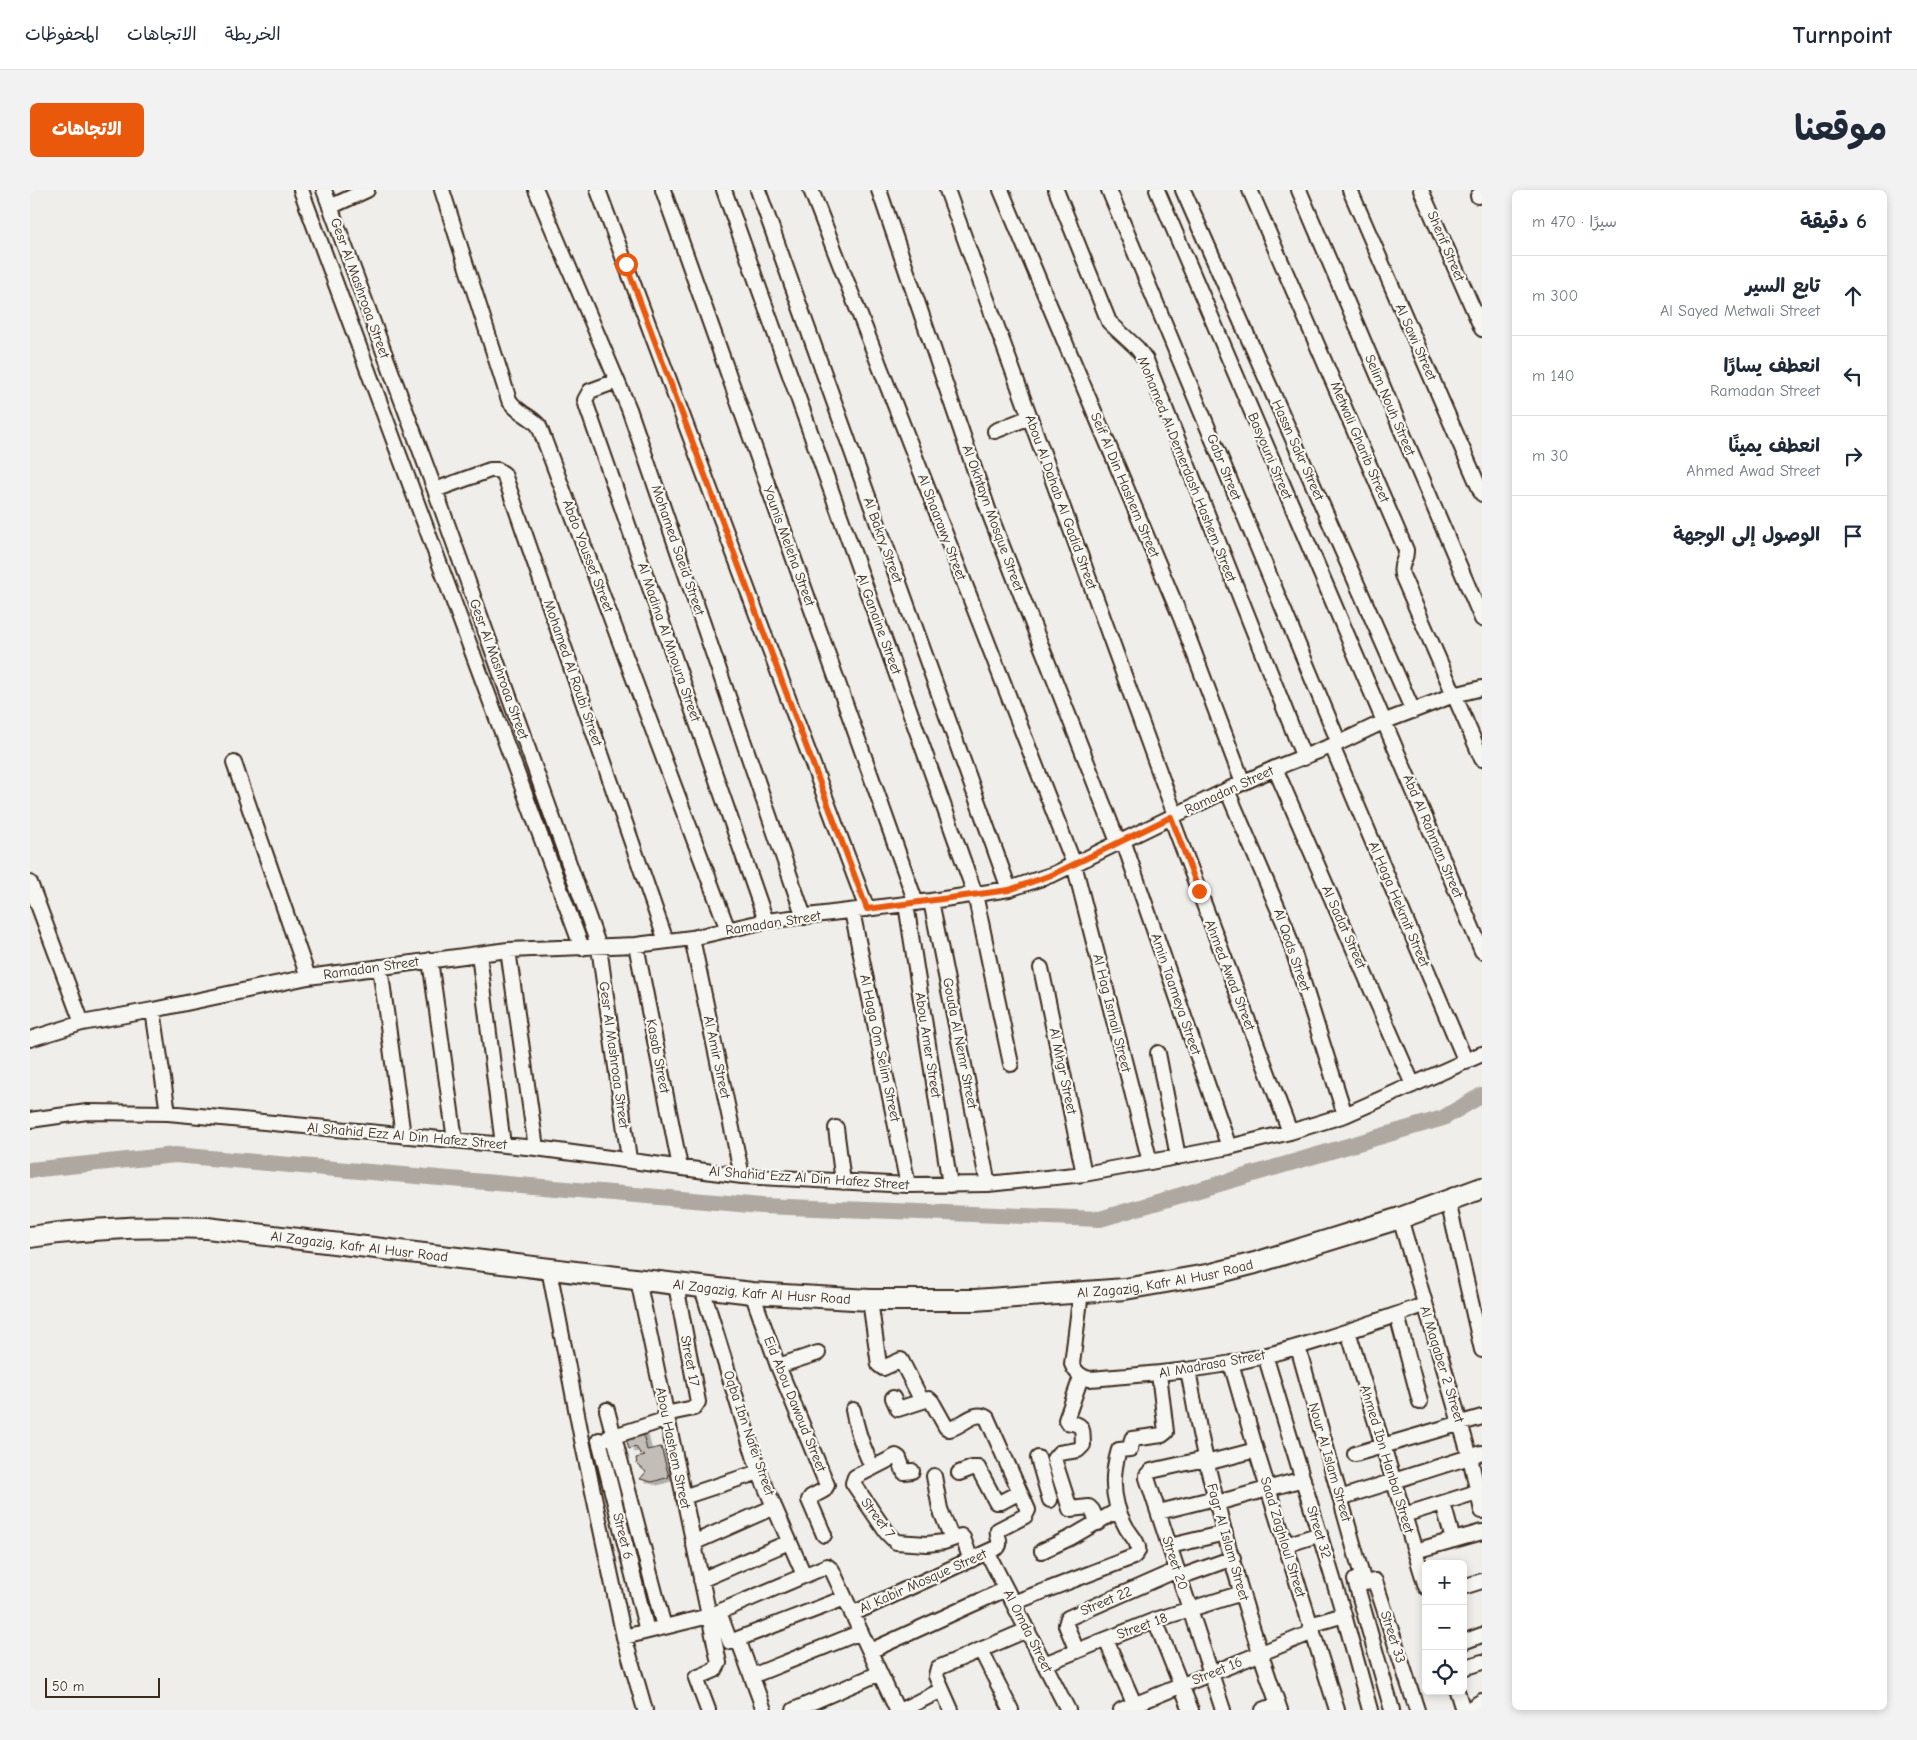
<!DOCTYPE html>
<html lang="ar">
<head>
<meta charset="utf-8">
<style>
  :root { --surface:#fff; --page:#f2f2f3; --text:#1f2937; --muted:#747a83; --line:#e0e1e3; --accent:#ea580c }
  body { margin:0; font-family:"Comic Neue","Playpen Sans Arabic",sans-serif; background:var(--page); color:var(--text); direction:rtl }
  .controls { position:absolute; right:15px; bottom:15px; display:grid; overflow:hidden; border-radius:8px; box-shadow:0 2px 8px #0003 }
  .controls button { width:45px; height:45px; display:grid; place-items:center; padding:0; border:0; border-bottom:1px solid var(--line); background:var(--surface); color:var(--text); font:25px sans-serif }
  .scale { position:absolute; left:15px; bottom:12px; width:115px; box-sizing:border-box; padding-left:5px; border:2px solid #3b2a1e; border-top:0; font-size:14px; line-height:18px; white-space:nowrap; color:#3b2a1e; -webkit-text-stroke:4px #f6f6f2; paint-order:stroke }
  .stop { position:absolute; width:15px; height:15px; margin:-11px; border:4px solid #ea580c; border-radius:50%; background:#fff }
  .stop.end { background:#ea580c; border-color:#fff; box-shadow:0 1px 5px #0008 }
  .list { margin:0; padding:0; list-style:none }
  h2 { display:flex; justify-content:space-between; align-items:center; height:65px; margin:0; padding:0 20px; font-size:21px }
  h2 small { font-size:16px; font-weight:400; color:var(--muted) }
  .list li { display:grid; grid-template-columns:32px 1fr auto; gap:15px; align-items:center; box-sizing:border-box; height:80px; padding:0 20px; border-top:1px solid var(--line) }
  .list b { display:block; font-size:19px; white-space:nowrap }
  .list p { margin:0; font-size:16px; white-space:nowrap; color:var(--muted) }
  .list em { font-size:16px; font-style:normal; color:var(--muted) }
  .icon { flex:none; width:28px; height:28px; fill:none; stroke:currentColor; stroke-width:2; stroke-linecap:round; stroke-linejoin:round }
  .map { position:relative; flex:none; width:1452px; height:1520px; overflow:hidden; direction:ltr; border-radius:8px }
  header { display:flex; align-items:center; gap:30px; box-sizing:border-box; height:70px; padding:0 25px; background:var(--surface); border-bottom:1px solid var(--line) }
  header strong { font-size:24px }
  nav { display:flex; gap:28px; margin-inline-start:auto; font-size:18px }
  .intro { display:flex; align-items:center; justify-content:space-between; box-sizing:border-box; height:120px; padding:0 30px }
  h1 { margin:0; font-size:35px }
  .button { padding:12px 22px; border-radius:8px; background:var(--accent); color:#fff; font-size:18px; font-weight:700 }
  main { display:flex; gap:30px; padding:0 30px }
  aside { flex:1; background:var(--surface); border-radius:8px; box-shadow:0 2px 8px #0003 }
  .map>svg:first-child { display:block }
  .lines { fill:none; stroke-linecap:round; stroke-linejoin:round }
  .canal { stroke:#afa8a1; stroke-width:16 }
  .building { fill:#c2bdb7; stroke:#3b2a1e; filter:url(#shadow) }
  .minor-casing { stroke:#3b2a1e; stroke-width:18 }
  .secondary-casing { stroke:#3b2a1e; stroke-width:24 }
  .minor { stroke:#f6f6f2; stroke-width:14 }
  .secondary { stroke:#f6f6f2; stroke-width:20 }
  .route { stroke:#ea580c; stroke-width:6 }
  .labels { text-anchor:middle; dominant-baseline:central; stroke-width:4.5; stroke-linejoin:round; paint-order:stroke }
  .street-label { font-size:14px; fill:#3b2a1e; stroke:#f6f6f2 }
</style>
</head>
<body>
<header>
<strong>Turnpoint</strong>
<nav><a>الخريطة</a><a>الاتجاهات</a><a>المحفوظات</a></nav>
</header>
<div class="intro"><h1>موقعنا</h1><a class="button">الاتجاهات</a></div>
<main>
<aside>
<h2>6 دقيقة<small>سيرًا · 470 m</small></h2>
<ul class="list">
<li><svg class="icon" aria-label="ahead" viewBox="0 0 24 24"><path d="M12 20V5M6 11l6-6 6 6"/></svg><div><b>تابع السير</b><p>Al Sayed Metwali Street</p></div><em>300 m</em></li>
<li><svg class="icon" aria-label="left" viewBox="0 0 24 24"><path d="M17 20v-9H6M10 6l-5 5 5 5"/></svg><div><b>انعطف يسارًا</b><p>Ramadan Street</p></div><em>140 m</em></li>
<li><svg class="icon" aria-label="right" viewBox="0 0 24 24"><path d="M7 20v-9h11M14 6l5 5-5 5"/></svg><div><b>انعطف يمينًا</b><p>Ahmed Awad Street</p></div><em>30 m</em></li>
<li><svg class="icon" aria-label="arrive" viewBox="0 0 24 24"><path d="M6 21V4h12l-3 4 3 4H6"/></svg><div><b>الوصول إلى الوجهة</b></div></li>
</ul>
</aside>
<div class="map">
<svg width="1452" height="1520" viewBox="0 0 1452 1520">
  <defs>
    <filter id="shadow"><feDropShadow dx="5.5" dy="3" stdDeviation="0" flood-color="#0004"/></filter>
  </defs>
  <rect width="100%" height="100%" fill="#efeeea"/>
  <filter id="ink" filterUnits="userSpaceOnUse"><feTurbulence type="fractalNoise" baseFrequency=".02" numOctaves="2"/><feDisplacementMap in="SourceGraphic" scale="10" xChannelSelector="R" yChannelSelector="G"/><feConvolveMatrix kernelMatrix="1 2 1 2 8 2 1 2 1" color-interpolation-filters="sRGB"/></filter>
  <g filter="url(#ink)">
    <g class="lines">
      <path class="canal" d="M0 980 145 965 732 1016 1070 1029 1413 928 1452 905"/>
    </g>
    <path class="building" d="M612 1240 617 1260 631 1257 639 1287 622 1292 610 1289 616 1282 607 1274 606 1268 615 1266 610 1263 606 1257 599 1259 595 1245Z"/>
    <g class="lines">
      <defs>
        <path id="minor" d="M271 0 552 758
          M294 0 405 300 569 757 599 969
          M412 0 479 210C487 223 500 225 509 236L698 740
          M506 0 599 219 774 727
          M568 0 837 719
          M633 0 886 713
          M694 0 945 704 981 874
          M728 0 979 699
          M781 0 1044 674 1120 972
          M849 0 960 325 1088 652
          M917 0 1145 625
          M971 0 1151 428 1213 593
          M1026 0 1079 132 1107 158 1116 170 1274 568
          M1079 0 1309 553
          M1127 0 1452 761
          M1153 0 1383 521
          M1220 0 1376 360C1377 371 1369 372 1372 385L1452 569
          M1269 0 1452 429
          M1320 0 1452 304
          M1391 0 1452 139
          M1448 6 1452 4
          M300 17 337 0
          M587 191 560 201 555 210 557 217 736 731
          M965 241 1000 227
          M405 300 460 280H468L474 284 636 751
          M1302 556 1436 872
          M204 573 278 787
          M1245 578 1383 895
          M1197 600 1255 735 1315 925
          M1141 627 1260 942
          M1093 650 1199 957
          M0 693 52 833
          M901 711 958 994
          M876 714 920 995
          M822 721 878 995
          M662 748 712 986
          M606 755 650 977
          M478 760 506 958
          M449 764 473 955
          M400 770 425 950
          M350 777 373 946
          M1011 778 1054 984
          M123 820 138 923
          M0 849 52 833 123 820 278 787 478 760 606 755 662 748 736 731 901 711 979 699 1024 684 1197 600 1245 578 1309 553 1353 532 1424 505 1452 498
          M1128 863 1148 967
          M0 930 57 922 138 923 506 958 712 986 878 995 958 994 1054 984 1120 972 1199 957 1260 942 1315 925 1452 864
          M806 938 813 992
          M1418 1011 1452 1160
          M1370 1028 1440 1267 1452 1321
          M519 1079 553 1255 594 1447 615 1520
          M608 1090 689 1473 685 1480 666 1488 678 1520
          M672 1098 729 1282 774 1385
          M1051 1102 1042 1174C1046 1183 1050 1186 1059 1189 1107 1185 1154 1182 1202 1173 1267 1160 1331 1137 1394 1115
          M722 1103 748 1176 797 1295 794 1300 781 1307 779 1310 794 1345
          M840 1110 849 1175 853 1178 871 1170 892 1211
          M1367 1125 1390 1212
          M1318 1141 1396 1397
          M1268 1157 1334 1393 1345 1391 1387 1520
          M1235 1165 1314 1425 1340 1520
          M1201 1173 1226 1260 1307 1520
          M748 1176 788 1163
          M1158 1180C1164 1212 1169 1243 1177 1274 1197 1357 1221 1440 1250 1520
          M1051 1187 1036 1230 1037 1232C1055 1235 1052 1238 1053 1255L1048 1260 1029 1263 1024 1269 1040 1319 1059 1317 1062 1320 1068 1333
          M863 1208 868 1219 899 1209 902 1212 916 1237 919 1239C932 1237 944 1219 957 1228L998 1320
          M577 1220 634 1437
          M823 1220C827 1241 833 1259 843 1278
          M635 1224 664 1218 668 1212 646 1095
          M578 1248 637 1229
          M569 1250 617 1441
          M1325 1264 1452 1227
          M1008 1268 1020 1310
          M1175 1269 1121 1281 1117 1285V1288L1193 1520
          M1176 1273 1226 1260
          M882 1281 874 1282 869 1268 866 1266 825 1287 823 1293 857 1343 866 1352 897 1354 914 1352 931 1346 933 1348 941 1370
          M929 1283 942 1278H948L966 1312H971L990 1302
          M904 1286 910 1319 922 1349
          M653 1307 729 1282
          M1310 1308 1452 1263
          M1187 1313 1273 1289
          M1413 1313 1423 1350
          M1129 1322 1185 1308
          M1374 1325 1447 1302
          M663 1353 744 1317
          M1256 1355 1290 1344
          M1140 1356 1195 1343
          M1012 1361 1040 1348 1088 1320
          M1385 1361 1452 1342
          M957 1362 1038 1520
          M1150 1387 1203 1368
          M1332 1387 1325 1390 1362 1520
          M671 1390 759 1352
          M1433 1397 1452 1391
          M983 1413 1103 1367C1106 1364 1109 1362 1108 1357 1107 1350 1099 1343 1096 1337 1082 1313 1081 1286 1089 1260L1100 1259 1102 1249 1132 1245 1136 1242 1129 1184
          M689 1422 700 1452 815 1408
          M822 1424 968 1357C972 1352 966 1346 968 1340L995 1326 998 1320
          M1125 1430 1161 1520
          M1280 1435 1314 1425
          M594 1447 679 1426 797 1376 802 1380 867 1520
          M708 1449 734 1520
          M1076 1450 1107 1520
          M1433 1452 1452 1445
          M951 1460 981 1520
          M840 1461 976 1399
          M1047 1461 1036 1435 1038 1428 1147 1380
          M1014 1474 1125 1430 1212 1403
          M1433 1478 1452 1472
          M722 1486 831 1442
          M1427 1501 1433 1520
          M764 1520 850 1483
          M871 1520 912 1500
          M921 1520 906 1486 908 1478 997 1440
          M1091 1520 1283 1442
          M1233 1520 1248 1514
          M1438 1520 1452 1511"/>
        <g id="secondary">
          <path id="s1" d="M0 1047C59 1038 117 1036 177 1038L722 1103 840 1110H945L1095 1099 1182 1084 1225 1073 1370 1028 1452 998"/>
        </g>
      </defs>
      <use href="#minor" class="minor-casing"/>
      <use href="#secondary" class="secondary-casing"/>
      <use href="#minor" class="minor"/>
      <use href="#secondary" class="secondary"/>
    </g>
  </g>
  <g class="lines" filter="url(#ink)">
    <path class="route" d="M596 74 837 719 979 700 1024 684 1141 627 1169 701"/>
  </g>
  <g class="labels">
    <g class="street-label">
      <text transform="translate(1416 56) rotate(67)">Sherif Street</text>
      <text transform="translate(330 98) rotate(70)">Gesr Al Mashroaa Street</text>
      <text transform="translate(1386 152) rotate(66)">Al Sawi Street</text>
      <text transform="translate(1360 215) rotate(67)">Selim Nouh Street</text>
      <text transform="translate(1330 252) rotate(67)">Metwali Gharib Street</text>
      <text transform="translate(1268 260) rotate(66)">Hassn Sakr Street</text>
      <text transform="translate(1240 266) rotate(67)">Basyouni Street</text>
      <text transform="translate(1194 277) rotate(68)">Gabr Street</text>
      <text transform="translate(1157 279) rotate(68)">Mohamed Al Demerdash Hashem Street</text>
      <text transform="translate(1095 295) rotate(67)">Seif Al Din Hashem Street</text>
      <text transform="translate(1031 312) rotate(70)">Abou Al Dahab Al Gadid Street</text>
      <text transform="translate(963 328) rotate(70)">Al Okhtayn Mosque Street</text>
      <text transform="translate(912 337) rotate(69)">Al Shaarawy Street</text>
      <text transform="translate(853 350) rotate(70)">Al Bakry Street</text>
      <text transform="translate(759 356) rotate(70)">Younis Meleha Street</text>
      <text transform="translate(648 360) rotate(71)">Mohamed Saeid Street</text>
      <text transform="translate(558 366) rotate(69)">Abdo Youssef Street</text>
      <text transform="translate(849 434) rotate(70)">Al Ganaine Street</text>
      <text transform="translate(639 452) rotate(71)">Al Madina Al Mnoura Street</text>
      <text transform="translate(469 479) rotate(70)">Gesr Al Mashroaa Street</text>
      <text transform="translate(543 483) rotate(71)">Mohamed Al Roubi Street</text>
      <text transform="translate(1199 600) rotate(-25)">Ramadan Street</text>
      <text transform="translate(1403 646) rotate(67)">Abd Al Rahman Street</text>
      <text transform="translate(1369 714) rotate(67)">Al Haga Hekmit Street</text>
      <text transform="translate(743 733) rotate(-9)">Ramadan Street</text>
      <text transform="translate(1314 737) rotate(66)">Al Sadat Street</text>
      <text transform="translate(1262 760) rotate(71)">Al Qods Street</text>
      <text transform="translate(341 778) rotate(-8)">Ramadan Street</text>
      <text transform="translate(1200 785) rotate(69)">Ahmed Awad Street</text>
      <text transform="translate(1146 804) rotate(71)">Amin Taameya Street</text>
      <text transform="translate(1082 823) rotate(76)">Al Hag Ismail Street</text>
      <text transform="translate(930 853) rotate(79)">Gouda Al Nemr Street</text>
      <text transform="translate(898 855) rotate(81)">Abou Amer Street</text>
      <text transform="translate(850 858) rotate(78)">Al Haga Om Selim Street</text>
      <text transform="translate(584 865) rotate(82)">Gesr Al Mashroaa Street</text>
      <text transform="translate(628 866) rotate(79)">Kasab Street</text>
      <text transform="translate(687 867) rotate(78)">Al Amir Street</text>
      <text transform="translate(1033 881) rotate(78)">Al Mhgr Street</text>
      <text transform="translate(377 946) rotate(5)">Al Shahid Ezz Al Din Hafez Street</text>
      <text transform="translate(779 988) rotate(4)">Al Shahid Ezz Al Din Hafez Street</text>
      <text stroke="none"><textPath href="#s1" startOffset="331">Al Zagazig, Kafr Al Husr Road</textPath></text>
      <text stroke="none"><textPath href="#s1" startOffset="1141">Al Zagazig, Kafr Al Husr Road</textPath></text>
      <text stroke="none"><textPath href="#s1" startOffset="736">Al Zagazig, Kafr Al Husr Road</textPath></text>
      <text transform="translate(660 1171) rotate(79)">Street 17</text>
      <text transform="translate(1182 1174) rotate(-10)">Al Madrasa Street</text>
      <text transform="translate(1412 1174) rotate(73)">Al Maqaber 2 Street</text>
      <text transform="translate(765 1214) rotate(68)">Eid Abou Dawoud Street</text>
      <text transform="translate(719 1243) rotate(71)">Oqba Ibn Nafei Street</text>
      <text transform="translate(643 1258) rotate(78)">Abou Hashem Street</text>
      <text transform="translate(1357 1269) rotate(73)">Ahmed Ibn Hanbal Street</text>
      <text transform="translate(1300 1272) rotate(74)">Nour Al Islam Street</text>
      <text transform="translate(848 1328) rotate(53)">Street 7</text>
      <text transform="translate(1289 1342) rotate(73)">Street 32</text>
      <text transform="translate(593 1346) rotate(76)">Street 6</text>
      <text transform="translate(1253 1347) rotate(73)">Saad Zaghloul Street</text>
      <text transform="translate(1198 1352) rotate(74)">Fagr Al Islam Street</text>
      <text transform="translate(1145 1373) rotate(72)">Street 20</text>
      <text transform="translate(893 1391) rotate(-24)">Al Kabir Mosque Street</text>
      <text transform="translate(1076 1411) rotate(-23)">Street 22</text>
      <text transform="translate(1112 1436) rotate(-20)">Street 18</text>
      <text transform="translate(998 1441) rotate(63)">Al Omda Street</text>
      <text transform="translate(1363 1447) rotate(72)">Street 33</text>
      <text transform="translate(1187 1481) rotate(-22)">Street 16</text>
    </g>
  </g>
</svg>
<div class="controls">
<button>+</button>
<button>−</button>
<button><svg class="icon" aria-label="locate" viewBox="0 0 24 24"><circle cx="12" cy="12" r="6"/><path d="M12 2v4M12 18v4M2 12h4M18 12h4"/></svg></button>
</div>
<div class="scale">50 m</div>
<div class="stop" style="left:596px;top:74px"></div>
<div class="stop end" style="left:1169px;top:701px"></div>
</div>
</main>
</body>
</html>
